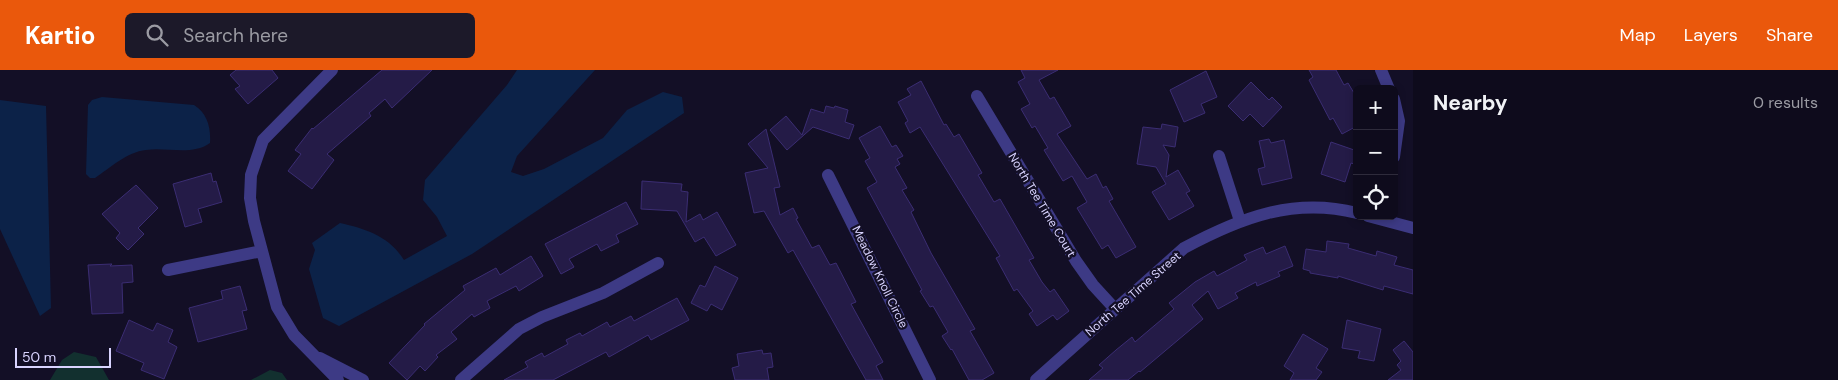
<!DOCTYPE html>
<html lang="en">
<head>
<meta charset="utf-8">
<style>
  :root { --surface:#0e0b1c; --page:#1c1929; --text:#f1f3f6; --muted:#9b9ba3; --line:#2e2b3b; --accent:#ea580c }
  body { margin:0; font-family:"DM Sans",sans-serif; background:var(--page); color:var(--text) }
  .controls { position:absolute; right:15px; top:15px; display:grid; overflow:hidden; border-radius:8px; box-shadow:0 2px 8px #0003 }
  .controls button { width:45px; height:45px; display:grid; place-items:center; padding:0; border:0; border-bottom:1px solid var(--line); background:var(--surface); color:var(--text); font:25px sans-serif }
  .scale { position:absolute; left:15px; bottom:12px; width:96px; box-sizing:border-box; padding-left:5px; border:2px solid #d9d4ff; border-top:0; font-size:14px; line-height:18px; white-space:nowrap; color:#d9d4ff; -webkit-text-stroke:4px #130f26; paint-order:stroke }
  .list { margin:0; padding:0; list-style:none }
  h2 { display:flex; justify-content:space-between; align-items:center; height:65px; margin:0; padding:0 20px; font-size:21px }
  h2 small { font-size:16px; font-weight:400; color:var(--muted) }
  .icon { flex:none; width:28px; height:28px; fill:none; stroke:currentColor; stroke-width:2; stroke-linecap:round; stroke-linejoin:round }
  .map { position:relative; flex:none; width:1413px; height:310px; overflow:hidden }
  header { display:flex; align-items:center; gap:30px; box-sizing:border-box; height:70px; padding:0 25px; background:var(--accent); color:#fff }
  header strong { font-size:24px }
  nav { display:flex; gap:28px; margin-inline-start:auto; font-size:18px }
  .search { width:350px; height:45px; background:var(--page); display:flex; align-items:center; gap:12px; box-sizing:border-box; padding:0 18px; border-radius:8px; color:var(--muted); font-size:19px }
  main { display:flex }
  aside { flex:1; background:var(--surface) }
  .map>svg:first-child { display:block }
  .green { fill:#12302f }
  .water { fill:#0c2248 }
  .building { fill:#241b47; stroke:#3b2d73 }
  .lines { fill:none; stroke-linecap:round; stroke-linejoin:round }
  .street { stroke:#3d3a85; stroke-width:12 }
  .labels { text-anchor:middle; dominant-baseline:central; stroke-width:4.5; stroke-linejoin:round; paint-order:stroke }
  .street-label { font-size:12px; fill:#d9d4ff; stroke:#130f26 }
</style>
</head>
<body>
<header>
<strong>Kartio</strong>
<div class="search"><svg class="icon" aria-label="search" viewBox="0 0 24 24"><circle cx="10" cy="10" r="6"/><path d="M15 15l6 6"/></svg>Search here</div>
<nav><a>Map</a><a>Layers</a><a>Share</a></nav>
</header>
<main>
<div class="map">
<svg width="1413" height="310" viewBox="0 0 1413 310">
  <rect width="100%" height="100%" fill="#130f26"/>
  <path class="green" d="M74 282 96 287 109 310H50L62 290Z
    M270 300 282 303 287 310H251Z"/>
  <path class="water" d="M517 0H595L517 86 511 102 523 106 544 99 603 68 627 40 663 22 682 27 684 43 472 184 339 256 323 248 309 199 315 180 312 173 340 153C366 159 389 166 404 190L447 166 437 147 423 130 425 110 507 15Z
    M102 27 194 35C207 43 211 57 210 73 192 86 167 77 146 80 127 82 110 98 95 108H90L86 104 88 35 92 30Z
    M0 30 46 36 51 238 40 246 0 159Z"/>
  <path class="building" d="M236 0H272L278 8 248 34 235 19 240 16 230 5Z
    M382 0H432L392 38 385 29 369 43 371 46 327 84 334 90 312 119 288 101 301 84 295 80 312 58 313 59Z
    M1021 0H1058L1039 10 1050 29 1054 27 1071 56 1057 64 1087 109 1096 104 1103 118 1106 116 1113 129 1109 131 1136 177 1116 188 1108 175 1102 179 1077 138 1087 132 1072 106 1063 111 1044 80 1048 78 1035 56 1032 58 1021 39 1030 34 1018 12 1025 8Z
    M1309 0H1336L1344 15 1348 13 1357 28V56L1342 64 1333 48 1330 50 1309 10 1313 7Z
    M1206 1 1217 27 1201 34 1205 43 1184 52 1170 20Z
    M921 11 944 55 946 54 954 67 959 64 982 103 978 105 994 132 1000 129 1034 188 1029 190 1042 212 1050 222 1054 219 1069 241 1057 250 1053 245 1037 256 1029 244 1033 241 1017 219 1014 221 996 188 1000 186 920 57 910 63 905 53 908 51 898 32 911 25 907 19Z
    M1251 12 1269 30 1272 27 1282 37 1263 57 1250 44 1243 51 1228 36Z
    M826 36 834 38 835 36 848 40 845 52 854 55 849 69 813 57 787 80 770 60 786 46 802 65 811 39 824 43Z
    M1162 54 1178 57 1175 77 1163 75 1169 85 1166 107 1178 100 1190 121 1186 123 1194 136 1169 150 1152 122 1166 114 1156 97 1137 94 1143 57 1161 59Z
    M880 56 892 77 896 75 903 86 897 89 900 94 895 97 907 118 902 120 914 140 911 142 931 183 975 259 970 261 994 303 982 310H969L952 279 951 280 942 266 948 262 933 236 930 237 920 221 922 220 867 118 877 112 865 91 870 88 859 68Z
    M766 59 780 117 774 118 780 145 793 138 798 148 796 149 812 178 819 175 830 195 836 193 856 232 851 234 883 292 876 296 883 310H866L793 180 788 183 764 141 754 143 745 103 768 98 748 74Z
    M1269 69 1271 73 1284 70 1292 108 1262 115 1258 99 1265 97 1259 71Z
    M1331 72 1357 81V95L1351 93 1345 112 1321 104Z
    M211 103 213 112 216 111 222 132 198 139 202 152 185 157 173 114Z
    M642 111 682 114 681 121 688 122 686 152 700 144 703 150 717 142 736 175 716 186 704 167 695 172 677 141 641 139Z
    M136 115 158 138 138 158 144 164 128 180 116 168 120 163 102 144Z
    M626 132 638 154 616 165 619 172 601 181 597 174 569 189 574 197 561 204 545 174Z
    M1327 171 1349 174 1348 178 1376 186 1377 181 1397 187 1394 195 1413 200V224L1384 216 1383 220 1338 206V208L1310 203V201L1303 199 1306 179 1326 182Z
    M1285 176 1293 196 1278 202 1280 206 1257 216 1256 212 1235 223 1238 228 1218 239 1208 221 1192 235 1203 249 1140 302 1139 301 1128 310H1089L1103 298 1099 295 1116 280 1132 267 1135 272 1174 239 1169 233 1195 212 1214 201 1217 206 1247 190 1244 185 1263 177 1266 184Z
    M531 186 543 206 519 221 516 216 487 231 490 238 474 247 472 244 451 262 457 269 436 285 438 287 425 301 420 296 407 310 389 293 425 255 424 254 465 220 463 216 496 198 500 205Z
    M112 194 110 196 132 195 133 212 122 213 123 243 92 244 88 195Z
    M715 196 738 208 722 240 711 234 707 241 691 233 700 215 705 217Z
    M240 216 247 240 242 241 247 259 198 272 189 238 223 229 221 221Z
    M677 228 689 250 651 270 648 265 609 287 606 282 553 310H504L528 297 525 292 542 283 544 287 568 274 566 270 580 263 582 266 607 252 610 257 631 246 634 251Z
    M129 250 153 261 157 253 173 260 168 272 177 277 164 309 141 300 144 293 116 281Z
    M1347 250 1381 259 1374 291 1358 288 1360 281 1342 278Z
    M1303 264 1328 279 1316 298 1322 302 1316 310H1290L1294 303 1284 296Z
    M1404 271 1413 282V310H1388L1401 300 1397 295 1401 291 1393 280Z
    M762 280 763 284 771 283 773 297 767 298 769 310H735L732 298 739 296 737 284Z"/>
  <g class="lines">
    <path class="street" d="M332 0 263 70 251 105 250 128 254 151 277 237 294 265 338 310
      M1381 0 1389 19
      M977 26 1076 191 1093 215 1115 239
      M1394 29 1399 51 1394 87
      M1219 86 1240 151
      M828 105 930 310
      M1368 146 1413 158
      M168 200 262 181
      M320 288 363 310
      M461 310 519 259 542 247 603 223 658 193
      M1036 310 1184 178C1240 148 1293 127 1357 143"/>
  </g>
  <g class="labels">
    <g class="street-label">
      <text transform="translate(1042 135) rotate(59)">North Tee Time Court</text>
      <text transform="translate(880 207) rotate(64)">Meadow Knoll Circle</text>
      <text transform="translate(1133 224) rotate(-41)">North Tee Time Street</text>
    </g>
  </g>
</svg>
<div class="controls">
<button>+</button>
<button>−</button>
<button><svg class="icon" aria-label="locate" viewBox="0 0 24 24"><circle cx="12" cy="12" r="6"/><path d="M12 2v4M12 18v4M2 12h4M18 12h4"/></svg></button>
</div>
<div class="scale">50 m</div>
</div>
<aside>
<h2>Nearby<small>0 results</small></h2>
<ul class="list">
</ul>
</aside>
</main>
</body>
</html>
